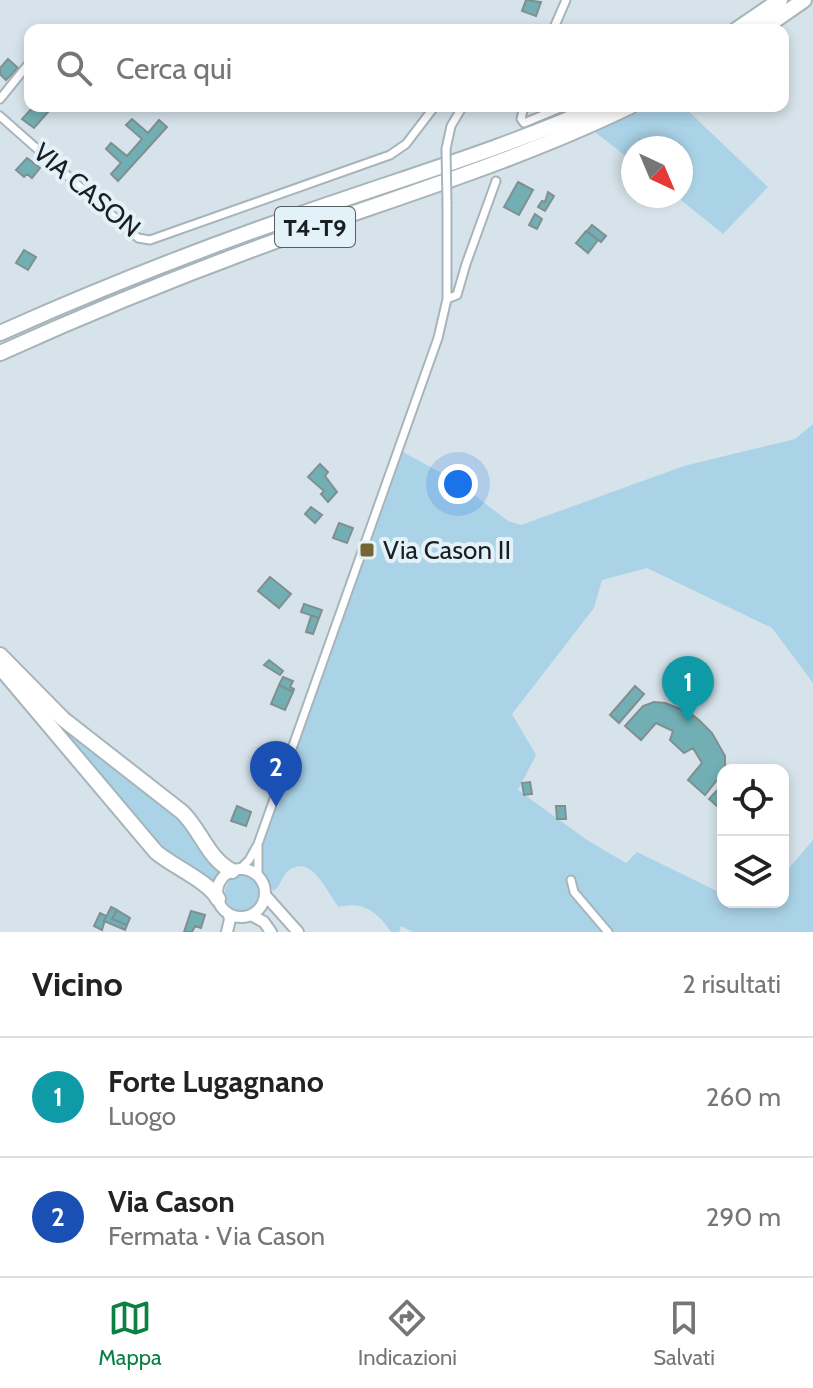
<!DOCTYPE html>
<html lang="it">
<head>
<meta charset="utf-8">
<style>
  :root { --surface:#fff; --page:#f2f2f2; --text:#222; --muted:#767676; --line:#e0e0e0; --accent:#0b8043 }
  body { margin:0; font-family:Cabin,sans-serif; background:var(--page); color:var(--text) }
  .controls { position:absolute; right:24px; bottom:24px; display:grid; overflow:hidden; border-radius:16px; box-shadow:0 4px 12px #0003 }
  .controls button { width:72px; height:72px; display:grid; place-items:center; padding:0; border:0; border-bottom:2px solid var(--line); background:var(--surface); color:var(--text); font:40px sans-serif }
  .compass { position:absolute; left:621px; top:136px; width:72px; height:72px; border-radius:50%; background:var(--surface); box-shadow:0 4px 12px #0003; rotate:136deg }
  .you { position:absolute; left:458px; top:484px; width:28px; height:28px; margin:-20px; border:6px solid #fff; border-radius:50%; background:#1a73e8; box-shadow:0 0 0 12px #1a73e833 }
  .badge { display:grid; place-items:center; width:52px; height:52px; border-radius:50%; background:var(--accent); color:#fff; font-size:26px; font-weight:700 }
  .pin { position:absolute; translate:-50% -66px; filter:drop-shadow(0 2px 4px #0008) }
  .pin::after { content:''; position:absolute; top:42px; width:28px; height:24px; background:inherit; clip-path:polygon(0 0,100% 0,50% 100%) }
  .list { margin:0; padding:0; list-style:none }
  h2 { display:flex; justify-content:space-between; align-items:center; height:104px; margin:0; padding:0 32px; font-size:34px }
  h2 small { font-size:26px; font-weight:400; color:var(--muted) }
  .list li { display:grid; grid-template-columns:52px 1fr auto; gap:24px; align-items:center; box-sizing:border-box; height:120px; padding:0 32px; border-top:2px solid var(--line) }
  .list b { display:block; font-size:30px; white-space:nowrap }
  .list p { margin:0; font-size:26px; white-space:nowrap; color:var(--muted) }
  .list em { font-size:26px; font-style:normal; color:var(--muted) }
  .icon { flex:none; width:44px; height:44px; fill:none; stroke:currentColor; stroke-width:2; stroke-linecap:round; stroke-linejoin:round }
  .map { position:relative; flex:none; width:813px; height:932px; overflow:hidden }
  .search { position:absolute; background:var(--surface); box-shadow:0 4px 12px #0003; left:24px; right:24px; top:24px; height:88px; display:flex; align-items:center; gap:20px; box-sizing:border-box; padding:0 28px; border-radius:16px; color:var(--muted); font-size:30px }
  .sheet { height:344px; background:var(--surface) }
  nav { display:flex; justify-content:space-around; align-items:center; box-sizing:border-box; height:112px; border-top:2px solid var(--line); background:var(--surface); font-size:22px; color:var(--muted) }
  nav a { display:grid; justify-items:center; gap:4px }
  nav .on { color:var(--accent) }
  .map>svg:first-child { display:block }
  .green { fill:#abd3e8 }
  .building { fill:#72afb4; stroke:#808f90; stroke-width:2 }
  .lines { fill:none; stroke-linecap:round; stroke-linejoin:round }
  .street-casing { stroke:#a7b4ba; stroke-width:11 }
  .secondary-casing { stroke:#a7b4ba; stroke-width:14 }
  .highway-casing { stroke:#a7b4ba; stroke-width:18 }
  .street { stroke:#fff; stroke-width:7 }
  .secondary { stroke:#fff; stroke-width:10 }
  .highway { stroke:#fff; stroke-width:14 }
  .street-bridge-casing { stroke:#a7b4ba; stroke-width:11; stroke-linecap:butt }
  .street-bridge { stroke:#fff; stroke-width:7 }
  .poi-dot { fill:#756734; stroke:#e3f1f8; stroke-width:3 }
  .labels { text-anchor:middle; dominant-baseline:central; stroke-width:8; stroke-linejoin:round; paint-order:stroke }
  .shield { fill:#e3f1f8; stroke:#565d61; stroke-width:2 }
  .shield-label { font-size:24px; font-weight:bold; fill:#191e20 }
  .street-label { font-size:26px; fill:#191e20; stroke:#e3f1f8 }
  .poi-label { font-size:26px; fill:#191e20; stroke:#e3f1f8; text-anchor:start }
</style>
</head>
<body>
<div class="map">
<svg width="813" height="932" viewBox="0 0 813 932">
  <rect width="100%" height="100%" fill="#d6e3ea"/>
  <path class="green" d="M652 106H683L768 187 723 234 676 196H681V148H633V162L595 132Z
    M813 424V683L772 628 647 568 602 580 594 608 512 714 536 755 518 790 587 840 626 863 637 852 723 894V902H740L754 909 760 902H783V875L813 840V932H413L401 926 399 932H391C377 912 364 901 339 907 328 895 312 852 288 871 280 878 282 886 273 891L261 867 262 848 403 452 456 481 508 521 521 525 684 466 795 439Z
    M66 724 182 818 224 871 215 885 176 864 150 837 61 729Z
    M225 893a18 18 0 1 1 36 0a18 18 0 1 1-36 0Z"/>
  <path class="building" d="M526 0 541 2 536 16 522 11Z
    M8 59 18 68 6 80 0 74V68Z
    M34 106H41L48 112 34 128 22 119Z
    M132 119 148 133 159 120 167 127 118 181 111 174 121 163 106 149 111 143 127 156 142 139 126 125Z
    M27 158 40 168 32 178 27 174 24 177 16 170Z
    M518 182 533 190 519 215 504 207Z
    M548 192 554 196 545 211 538 207 542 201 545 202Z
    M535 214 542 219 537 229 529 225Z
    M592 225 606 236 601 242 587 231Z
    M586 231 598 240 588 253 576 243Z
    M24 250 36 257 28 270 16 263Z
    M320 464 328 472 325 476 337 492 328 502 321 494 324 491 308 477Z
    M311 507 322 515 315 523 305 514Z
    M339 523 353 528 347 543 333 538Z
    M270 577 291 594 279 608 258 591Z
    M304 604 322 610 319 618 301 612Z
    M311 616 319 618 313 634 306 632Z
    M269 660 283 671 280 675 264 665Z
    M283 677 293 681 290 687 294 689 293 692 279 685Z
    M279 685 293 692 285 710 271 704Z
    M635 686 644 694 619 723 610 715Z
    M654 702 665 703 688 712 699 720 712 733 725 756V770L705 795 688 780 702 763 693 748 684 753 670 740 673 731 656 723 641 740 625 726 643 706Z
    M530 782 532 794 524 795 522 783Z
    M723 784V802L718 807 709 799Z
    M237 806 251 812 246 826 231 821Z
    M556 806H565L566 819H557Z
    M111 907 117 910 112 919 127 925 125 930 104 921Z
    M117 910 130 918 127 925 112 919Z
    M191 911 205 915 201 928 195 926 192 932H184Z
    M100 913 106 916 102 930 94 926Z"/>
  <g class="lines">
    <defs>
      <path id="street" d="M553 30 566 0
        M0 99 30 62
        M524 106 521 119 524 123 560 108
        M0 116 138 238 150 240 390 155 406 144 435 106
        M446 149 451 126 463 106
        M447 299 457 295 466 264 496 181
        M258 846V876
        M240 869 249 860 258 844 438 338 447 299V204
        M571 880 574 892 608 932"/>
      <path id="secondary" d="M217 893a24 24 0 1 1 48 0a24 24 0 1 1-48 0Z
        M265 895 298 932
        M251 915 264 922 271 932
        M227 932 230 919 228 913"/>
      <path id="highway" d="M736 30 780 0
        M761 30 804 0
        M0 333C107 285 218 242 330 204 420 173 512 145 599 106
        M0 353C104 306 210 264 317 226 423 189 530 155 631 106
        M0 655 63 719 182 812C201 830 208 859 232 871
        M0 667 156 852C172 866 210 882 218 899"/>
    </defs>
    <use href="#street" class="street-casing"/>
    <use href="#secondary" class="secondary-casing"/>
    <use href="#highway" class="highway-casing"/>
    <use href="#street" class="street"/>
    <use href="#secondary" class="secondary"/>
    <use href="#highway" class="highway"/>
    <defs>
      <path id="street-bridge" d="M446 149 447 204"/>
    </defs>
    <use href="#street-bridge" class="street-bridge-casing"/>
    <use href="#street-bridge" class="street-bridge"/>
  </g>
  <rect class="poi-dot" x="359" y="542" width="16" height="16" rx="4"/>
  <g class="labels">
    <rect class="shield" x="275" y="207" width="80" height="40" rx="6"/>
    <g class="shield-label">
      <text x="315" y="227">T4-T9</text>
    </g>
    <g class="street-label">
      <text transform="translate(87 190) rotate(40)">VIA CASON</text>
    </g>
    <g class="poi-label">
      <text x="383" y="550">Via Cason II</text>
    </g>
  </g>
</svg>
<div class="controls">
<button><svg class="icon" aria-label="locate" viewBox="0 0 24 24"><circle cx="12" cy="12" r="6"/><path d="M12 2v4M12 18v4M2 12h4M18 12h4"/></svg></button>
<button><svg class="icon" aria-label="layers" viewBox="0 0 24 24"><path d="M12 4l9 5-9 5-9-5zM3 14l9 5 9-5"/></svg></button>
</div>
<svg class="compass" viewBox="-18 -18 36 36"><path d="M0-13l5 13h-10z" fill="#e53935"/><path d="M0 13l5-13h-10z" fill="#767676"/></svg>
<div class="you"></div>
<div class="pin badge" style="left:688px;top:722px;background:#0f9aa8">1</div>
<div class="pin badge" style="left:276px;top:807px;background:#1a4fb4">2</div>
<div class="search"><svg class="icon" aria-label="search" viewBox="0 0 24 24"><circle cx="10" cy="10" r="6"/><path d="M15 15l6 6"/></svg>Cerca qui</div>
</div>
<section class="sheet">
<h2>Vicino<small>2 risultati</small></h2>
<ul class="list">
<li><span class="badge" style="background:#0f9aa8">1</span><div><b>Forte Lugagnano</b><p>Luogo</p></div><em>260 m</em></li>
<li><span class="badge" style="background:#1a4fb4">2</span><div><b>Via Cason</b><p>Fermata · Via Cason</p></div><em>290 m</em></li>
</ul>
</section>
<nav>
<a class="on"><svg class="icon" aria-label="map" viewBox="0 0 24 24"><path d="M3 6l6-2 6 2 6-2v14l-6 2-6-2-6 2zM9 4v14M15 6v14"/></svg>Mappa</a>
<a><svg class="icon" aria-label="directions" viewBox="0 0 24 24"><path d="M12 3l9 9-9 9-9-9zM9 14v-3h6M13 9l2 2-2 2"/></svg>Indicazioni</a>
<a><svg class="icon" aria-label="saved" viewBox="0 0 24 24"><path d="M7 4h10v16l-5-4-5 4z"/></svg>Salvati</a>
</nav>
</body>
</html>
